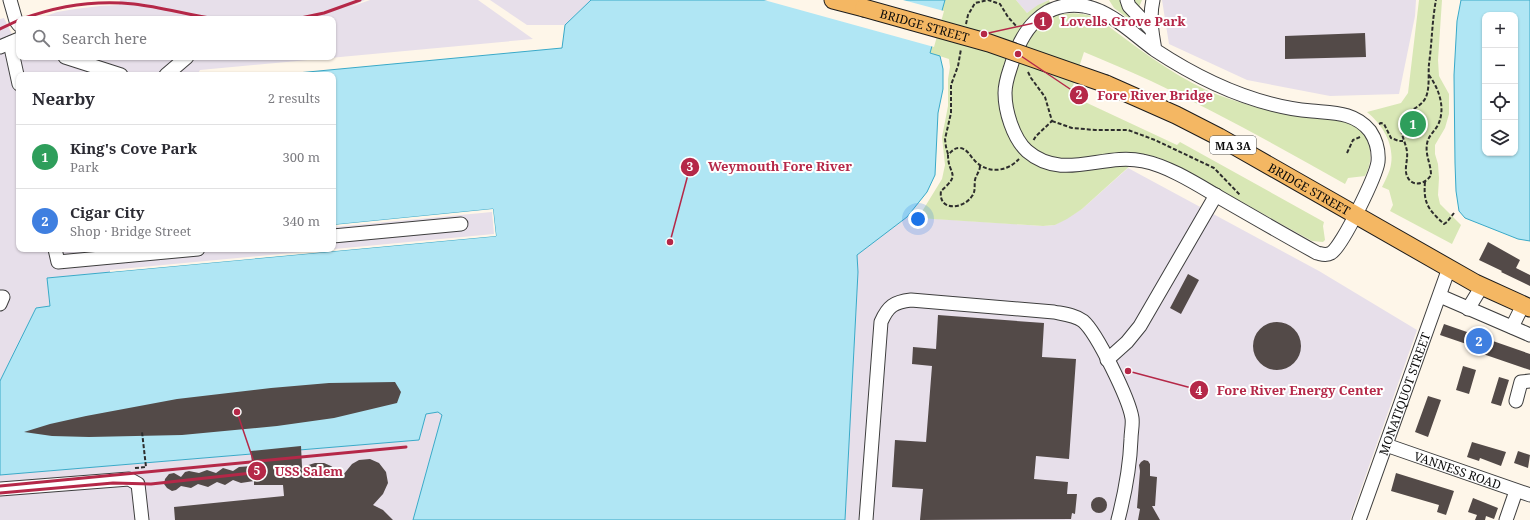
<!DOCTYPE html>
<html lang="en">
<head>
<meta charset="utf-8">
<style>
  :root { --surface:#fff; --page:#f2f2f3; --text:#2b2b33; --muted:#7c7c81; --line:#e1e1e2; --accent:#b52848 }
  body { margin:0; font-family:"Noto Serif",serif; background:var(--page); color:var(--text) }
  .controls { position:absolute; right:12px; top:12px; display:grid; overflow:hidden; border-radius:8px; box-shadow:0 1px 3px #0004 }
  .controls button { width:36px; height:36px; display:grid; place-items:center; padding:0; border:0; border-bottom:1px solid var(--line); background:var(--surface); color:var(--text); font:20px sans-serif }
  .you { position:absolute; left:918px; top:219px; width:14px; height:14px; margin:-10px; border:3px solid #fff; border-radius:50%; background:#1a73e8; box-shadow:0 0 0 6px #1a73e833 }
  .badge { display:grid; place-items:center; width:26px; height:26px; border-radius:50%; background:var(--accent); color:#fff; font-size:13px; font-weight:700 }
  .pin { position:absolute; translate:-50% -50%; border:2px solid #fff; box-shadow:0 1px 4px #0006 }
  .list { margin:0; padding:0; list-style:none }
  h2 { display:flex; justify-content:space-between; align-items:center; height:52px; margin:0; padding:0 16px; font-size:17px }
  h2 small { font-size:13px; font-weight:400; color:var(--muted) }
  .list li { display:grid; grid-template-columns:26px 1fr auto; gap:12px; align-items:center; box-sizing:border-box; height:64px; padding:0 16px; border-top:1px solid var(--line) }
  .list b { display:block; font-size:15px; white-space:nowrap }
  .list p { margin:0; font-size:13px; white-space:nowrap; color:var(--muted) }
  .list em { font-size:13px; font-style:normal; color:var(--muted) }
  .icon { flex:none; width:22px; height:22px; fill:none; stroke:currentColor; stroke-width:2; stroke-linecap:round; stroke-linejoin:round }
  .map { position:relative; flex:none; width:1530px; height:520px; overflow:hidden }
  .search { position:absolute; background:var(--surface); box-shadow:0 1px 3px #0004; left:16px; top:16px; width:320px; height:44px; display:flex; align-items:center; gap:10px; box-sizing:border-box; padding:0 14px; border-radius:8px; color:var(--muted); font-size:15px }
  .panel { position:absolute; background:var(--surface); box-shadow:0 1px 3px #0004; left:16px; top:72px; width:320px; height:180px; border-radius:8px }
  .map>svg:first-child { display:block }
  .industrial { fill:#e7dfea }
  .green { fill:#d8e7b5 }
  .water { fill:#b0e6f4; stroke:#39a9c8; fill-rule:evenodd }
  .pier { fill:#fef6e9 }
  .building { fill:#534a48 }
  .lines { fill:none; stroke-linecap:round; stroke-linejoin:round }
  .minor-casing { stroke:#3e3e3e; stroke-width:15 }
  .major-casing { stroke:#1c1c1c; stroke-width:19 }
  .path { stroke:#2d2d2d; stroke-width:2; stroke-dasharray:4 2; stroke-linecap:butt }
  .minor { stroke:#fff; stroke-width:13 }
  .major { stroke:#f4b763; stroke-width:17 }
  .rail { stroke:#b52848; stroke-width:3 }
  .major-bridge-casing { stroke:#1c1c1c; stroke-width:19; stroke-linecap:butt }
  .major-bridge { stroke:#f4b763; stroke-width:17 }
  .labels { text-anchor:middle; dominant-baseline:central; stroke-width:4; stroke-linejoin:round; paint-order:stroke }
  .shield { fill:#fff; stroke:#545454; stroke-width:1 }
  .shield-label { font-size:11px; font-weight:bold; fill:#0b0b0b }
  .street-label { font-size:12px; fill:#0b0b0b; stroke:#fff }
  .leader { fill:none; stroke:#b52848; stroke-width:1.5 }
  .callout-dot { fill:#b52848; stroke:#fff; stroke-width:1.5 }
  .mark-label { font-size:12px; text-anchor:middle; font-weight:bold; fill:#fff }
  .callout-label { font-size:13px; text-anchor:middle; font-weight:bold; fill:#b52848; stroke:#fff; stroke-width:4; stroke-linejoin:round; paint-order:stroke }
</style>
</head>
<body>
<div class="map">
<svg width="1530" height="520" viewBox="0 0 1530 520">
  <rect width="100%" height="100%" fill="#fef6e9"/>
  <path class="industrial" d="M120 0H365L350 7 370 0H478L533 39 200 70 197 75H19V249H333V225L493 209 496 236 47 278 50 306 36 308 0 381V19L4 18 14 38 19 44V57H333V19H42L43 17 57 12 75 9 100 6 119 5Z
    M490 0H591L565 25H527Z
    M1016 0H1048L1027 13Z
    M1162 0H1416L1415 16 1399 94 1330 96 1247 80 1169 44Z
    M1128 168 1319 271 1417 330 1350 520H845L858 272 857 255 907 217 1043 226 1055 225 1082 209Z
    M439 412 442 415 413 520H0V475L419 440 426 414Z"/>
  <path class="green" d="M945 0H1016L1027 13 1038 5 1049 0 1054 16C1070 12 1085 12 1100 20 1134 45 1168 72 1206 90 1222 97 1239 102 1255 107 1270 111 1285 114 1300 116 1318 119 1340 116 1356 127 1372 138 1374 161 1365 176L1348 178 1345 184C1281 148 1217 112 1151 81 1130 71 1107 62 1084 52L1070 95 1177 145 1180 142 1324 222 1323 226 1325 240 1323 242 1312 241 1188 172 1160 158 1143 154 1082 209 1067 219 1055 225 1043 226 918 218 942 179 945 165 942 137 948 106V79L950 67 949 59 930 53Z
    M1109 0H1142L1133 22 1114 8Z
    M1419 0H1442L1438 60 1439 76 1449 94V114L1445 128 1435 145V154L1438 164 1439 178 1438 195 1440 204 1461 225 1452 244 1390 211 1393 205 1389 190 1382 187C1385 181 1388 175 1390 169 1396 147 1384 126 1367 112L1401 103 1408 93Z"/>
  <path class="water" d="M591 0H945L930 53 940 56 943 69V89L938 113 935 175 927 192 907 217 857 255 858 272 845 520H413L442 415 438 412 426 414 419 440 0 475V381L36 308 50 306 47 278 496 236 493 209 333 225V75H276L562 48 565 25Z
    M1461 0H1530V241L1518 239 1465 218 1459 211 1456 191 1455 163 1454 75 1457 21ZM1485 15H1515V153H1485Z"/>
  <path class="pier" d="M764 0H903L944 11 934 47Z
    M493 209 496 236 110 272V270L494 234 492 212 333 227V225Z"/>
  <path class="building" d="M1365 33 1366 57 1285 59V36Z
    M1488 242 1520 260 1516 268 1530 275V286L1501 272 1502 271 1479 260Z
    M1188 274 1199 280 1181 314 1170 308Z
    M938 315 1044 323 1042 357 1076 359 1069 459 1036 456 1034 479 1068 482 1067 494H1077L1075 514 1072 513 1071 519 920 520 923 489 892 487 895 440 926 442 932 366 912 364 913 347 936 349Z
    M1253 346a24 24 0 1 1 48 0a24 24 0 1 1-48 0Z
    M1444 324 1530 354V370L1483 354 1484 350 1440 335Z
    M1463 366 1476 370 1469 394 1456 390Z
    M1499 377 1509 380 1501 406 1491 403Z
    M395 382 401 392 397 403 334 418 277 426 182 435 89 437 52 436 24 432 50 424 86 416 177 399 271 388 329 383Z
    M1428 396 1441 400 1428 437 1415 432Z
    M1472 442 1506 452 1501 466 1480 458 1479 461 1467 457Z
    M301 446 302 467 315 463H324L331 466 343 475 352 464 359 460 370 459 379 463 386 472 388 483 383 494 373 505 383 510 393 520H175L174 507 284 496 283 485H254V481L241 483 233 480 225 485 217 482 208 487 198 484 191 488 181 486 176 490 172 491 167 488 164 484 165 479 169 474 174 473 181 477 185 472 189 471 199 473 207 470 216 473 223 468 233 471 239 467 252 466 251 451Z
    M1518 451 1530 455 1528 468 1514 463Z
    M1144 460 1148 461 1150 464V476L1157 477 1155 506H1152L1160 520H1138L1140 509 1137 508 1140 471 1139 465 1141 462Z
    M1396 473 1454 491 1446 515 1437 512 1439 505 1391 491Z
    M1091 505a8 8 0 1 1 16 0a8 8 0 1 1-16 0Z
    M1473 498 1498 508 1494 519 1486 516 1485 520H1475L1477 515 1468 512Z"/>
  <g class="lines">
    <defs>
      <g id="minor">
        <path d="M10 0 16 21 19 25"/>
        <path d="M1127 0 1129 6 1151 29"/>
        <path d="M1153 0C1149 17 1152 33 1155 50 1202 81 1254 106 1312 111 1333 113 1355 112 1370 131 1376 140 1379 151 1378 162 1376 176 1342 247 1331 253 1326 256 1322 254 1317 253 1283 234 1250 215 1217 196 1195 183 1168 166 1143 161 1103 152 1063 182 1027 151 1013 138 1005 111 1005 93 1005 83 1008 75 1011 66 1021 32 1042 0 1084 6 1111 11 1133 34 1155 50"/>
        <path d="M10 43 19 84"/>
        <path d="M0 47 19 39"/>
        <path d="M65 57 121 75"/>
        <path d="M166 75 187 57"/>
        <path d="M333 236 461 224"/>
        <path d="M55 249 58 262 198 249"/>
        <path d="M1440 296 1530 335"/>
        <path d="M0 297H3L0 304"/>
        <path d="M1468 309 1482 286"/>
        <path d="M1512 327 1523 305"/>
        <path d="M1107 360 1127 342 1140 326 1216 195"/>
        <path d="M1516 401 1521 382 1530 381"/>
        <path id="s1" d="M1386 445 1530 495"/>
        <path d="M0 489 129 479 138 484 142 520"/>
        <path d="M866 520 881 322C888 306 894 302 911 300L1054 312C1064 314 1075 315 1083 321 1097 333 1129 399 1132 418 1133 425 1131 432 1131 439 1130 467 1125 493 1118 520"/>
        <path id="s2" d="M1359 520 1449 268"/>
        <path d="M1506 520 1516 491"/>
      </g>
      <g id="major">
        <path d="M833 0 864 8"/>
        <path id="s3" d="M1106 84 1176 115 1219 137 1475 283 1530 308"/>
      </g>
    </defs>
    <use href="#minor" class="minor-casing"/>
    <use href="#major" class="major-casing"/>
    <path class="path" d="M966 24 968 15 975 3 988 0 1000 4 1008 17 1017 27
      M1028 72 1031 78 1045 97 1052 121 1036 136 1033 141
      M1429 75C1439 89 1446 108 1438 125 1434 132 1428 136 1427 144 1425 155 1431 164 1431 175 1426 184 1412 188 1407 176 1404 169 1408 160 1407 152 1406 142 1399 133 1402 123 1404 110 1421 109 1426 97 1430 87 1428 74 1429 64 1432 42 1432 21 1436 0
      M1052 121 1072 128 1095 130H1128L1155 140 1214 168 1240 195
      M1379 124 1381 123 1384 124 1391 138 1399 141H1403
      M1347 153 1353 140 1360 137
      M948 154 946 147 945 139 951 113V85L958 66 961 49
      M980 166C980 171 976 175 975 180 974 186 976 191 972 196 964 209 938 212 941 191 962 173 948 175 948 155 951 152 954 148 959 148 967 148 970 156 975 161 988 174 1007 172 1019 159
      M1425 182C1423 204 1429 210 1444 224L1447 222 1454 213
      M135 468 146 467 142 432"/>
    <use href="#minor" class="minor"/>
    <use href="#major" class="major"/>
    <path class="rail" d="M22 19C57 6 96 0 134 4 161 7 188 15 215 19
      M296 19 324 13 360 0
      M0 29 19 20
      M0 486 406 447
      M0 493 113 483 151 484 252 473"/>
    <defs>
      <g id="major-bridge">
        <path id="s4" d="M864 8 989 43 1106 84"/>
      </g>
    </defs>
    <use href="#major-bridge" class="major-bridge-casing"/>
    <use href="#major-bridge" class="major-bridge"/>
  </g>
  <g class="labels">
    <rect class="shield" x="1210" y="136" width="46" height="18" rx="3"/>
    <g class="shield-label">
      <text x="1233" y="145">MA 3A</text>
    </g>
    <g class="street-label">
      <text stroke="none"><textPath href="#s4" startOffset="63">BRIDGE STREET</textPath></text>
      <text stroke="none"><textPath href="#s3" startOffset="229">BRIDGE STREET</textPath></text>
      <text stroke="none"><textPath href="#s2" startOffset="134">MONATIQUOT STREET</textPath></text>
      <text stroke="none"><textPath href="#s1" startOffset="76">VANNESS ROAD</textPath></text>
    </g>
  </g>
  <path class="leader" d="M984 34L1043 21M1018 54L1079 95M670 242L690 167M1128 371L1199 390M237 412L257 471"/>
  <g class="callout-dot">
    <circle cx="984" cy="34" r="4"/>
    <circle cx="1018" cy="54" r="4"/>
    <circle cx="670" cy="242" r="4"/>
    <circle cx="1128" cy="371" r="4"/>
    <circle cx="237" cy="412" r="4"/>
    <circle cx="1043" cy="21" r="10"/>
    <circle cx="1079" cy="95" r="10"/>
    <circle cx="690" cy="167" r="10"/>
    <circle cx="1199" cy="390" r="10"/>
    <circle cx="257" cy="471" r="10"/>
  </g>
  <g class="mark-label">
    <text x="1043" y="26">1</text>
    <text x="1079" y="99">2</text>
    <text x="690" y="171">3</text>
    <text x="1199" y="395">4</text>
    <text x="257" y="475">5</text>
  </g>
  <g class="callout-label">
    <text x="1123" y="26">Lovells Grove Park</text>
    <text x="1155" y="100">Fore River Bridge</text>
    <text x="780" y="171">Weymouth Fore River</text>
    <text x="1300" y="395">Fore River Energy Center</text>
    <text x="309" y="476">USS Salem</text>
  </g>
</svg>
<div class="controls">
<button>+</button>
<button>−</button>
<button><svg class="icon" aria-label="locate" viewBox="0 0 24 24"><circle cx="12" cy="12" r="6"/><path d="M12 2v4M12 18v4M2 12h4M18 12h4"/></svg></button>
<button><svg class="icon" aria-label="layers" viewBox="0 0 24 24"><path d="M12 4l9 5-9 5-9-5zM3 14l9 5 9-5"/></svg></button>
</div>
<div class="you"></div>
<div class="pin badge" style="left:1413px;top:124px;background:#2e9e5b">1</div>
<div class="pin badge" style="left:1479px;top:341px;background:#3f7fe0">2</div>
<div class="search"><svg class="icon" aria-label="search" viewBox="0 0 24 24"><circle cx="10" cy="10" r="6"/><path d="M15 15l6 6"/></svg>Search here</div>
<section class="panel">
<h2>Nearby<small>2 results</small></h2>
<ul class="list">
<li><span class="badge" style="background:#2e9e5b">1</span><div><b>King's Cove Park</b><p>Park</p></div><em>300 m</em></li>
<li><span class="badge" style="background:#3f7fe0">2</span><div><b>Cigar City</b><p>Shop · Bridge Street</p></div><em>340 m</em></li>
</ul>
</section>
</div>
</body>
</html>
